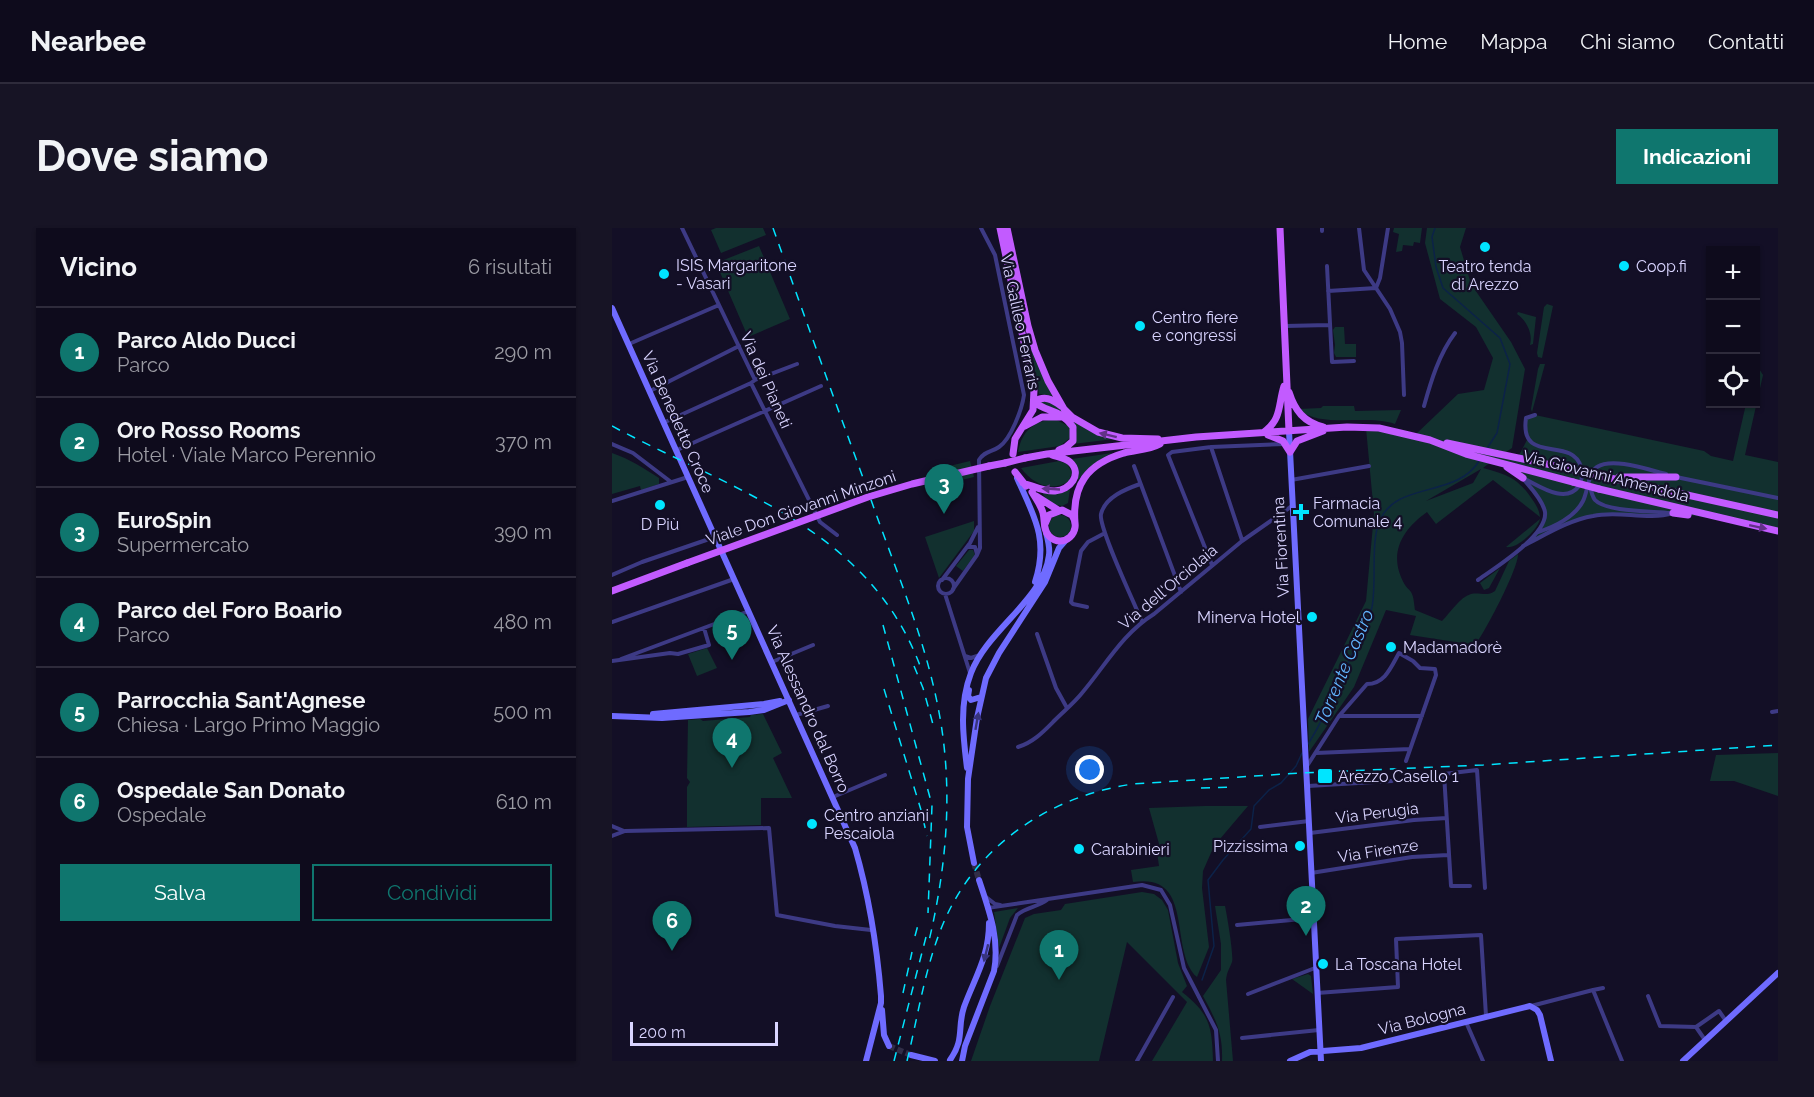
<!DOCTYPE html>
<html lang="it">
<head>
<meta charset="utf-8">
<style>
  :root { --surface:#0e0b1c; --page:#171425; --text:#f1f3f6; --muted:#9b9ba3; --line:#2e2b3b; --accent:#0f766e }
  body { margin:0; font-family:Raleway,sans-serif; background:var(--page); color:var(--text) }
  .controls { position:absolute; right:18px; top:18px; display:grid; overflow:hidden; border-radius:0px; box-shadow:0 2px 4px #0004 }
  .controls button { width:54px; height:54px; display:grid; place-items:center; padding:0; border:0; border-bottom:2px solid var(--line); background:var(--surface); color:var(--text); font:30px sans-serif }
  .scale { position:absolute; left:18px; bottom:15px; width:148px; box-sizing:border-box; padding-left:6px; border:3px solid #d9d4ff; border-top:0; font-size:16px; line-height:21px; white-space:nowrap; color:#d9d4ff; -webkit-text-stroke:4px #130f26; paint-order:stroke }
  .you { position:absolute; left:478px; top:542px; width:21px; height:21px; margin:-15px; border:4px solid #fff; border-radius:50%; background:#1a73e8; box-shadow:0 0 0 9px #1a73e833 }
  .badge { display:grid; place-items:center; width:39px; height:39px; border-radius:50%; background:var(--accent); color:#fff; font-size:20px; font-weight:700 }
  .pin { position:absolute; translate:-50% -50px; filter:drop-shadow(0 2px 3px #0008) }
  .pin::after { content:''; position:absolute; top:32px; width:21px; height:18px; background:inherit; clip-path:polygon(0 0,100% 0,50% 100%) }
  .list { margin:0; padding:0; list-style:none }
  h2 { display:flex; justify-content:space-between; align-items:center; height:78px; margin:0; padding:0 24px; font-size:26px }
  h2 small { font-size:20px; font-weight:400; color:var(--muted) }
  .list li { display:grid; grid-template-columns:39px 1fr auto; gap:18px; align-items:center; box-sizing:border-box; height:90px; padding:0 24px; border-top:2px solid var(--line) }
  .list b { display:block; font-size:22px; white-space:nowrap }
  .list p { margin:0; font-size:20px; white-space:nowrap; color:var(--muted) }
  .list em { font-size:20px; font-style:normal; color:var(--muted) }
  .actions { display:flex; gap:12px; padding:18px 24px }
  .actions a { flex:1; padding:14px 0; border:2px solid var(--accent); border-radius:0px; text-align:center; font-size:21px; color:var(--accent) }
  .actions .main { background:var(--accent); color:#fff }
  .icon { flex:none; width:33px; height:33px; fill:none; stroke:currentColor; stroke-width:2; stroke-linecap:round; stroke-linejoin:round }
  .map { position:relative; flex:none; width:1166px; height:833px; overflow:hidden; border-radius:0px }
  header { display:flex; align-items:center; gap:36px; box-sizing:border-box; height:84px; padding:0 30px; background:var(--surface); border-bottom:2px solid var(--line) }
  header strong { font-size:28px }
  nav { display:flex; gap:33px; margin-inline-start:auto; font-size:21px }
  .intro { display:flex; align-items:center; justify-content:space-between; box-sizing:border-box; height:144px; padding:0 36px }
  h1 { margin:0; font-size:42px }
  .button { padding:15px 27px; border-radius:0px; background:var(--accent); color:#fff; font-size:21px; font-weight:700 }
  main { display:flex; gap:36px; padding:0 36px }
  aside { flex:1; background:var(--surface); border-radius:0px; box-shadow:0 2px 4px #0004 }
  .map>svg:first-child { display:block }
  .green { fill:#12302f; fill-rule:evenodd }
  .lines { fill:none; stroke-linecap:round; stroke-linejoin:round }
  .stream { stroke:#0c2248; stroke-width:1.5 }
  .secondary-tunnel { stroke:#312d47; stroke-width:6; stroke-dasharray:6 3; stroke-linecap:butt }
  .street { stroke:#3d3a85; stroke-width:4 }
  .secondary { stroke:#6f6bff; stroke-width:6 }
  .primary { stroke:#c25bff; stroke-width:7 }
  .rail { stroke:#00e5ff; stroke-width:1.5; stroke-dasharray:9 8; stroke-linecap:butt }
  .primary-bridge { stroke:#c25bff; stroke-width:7 }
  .oneway { fill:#623188 }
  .oneway2 { fill:#38347d }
  .poi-dot { fill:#00e5ff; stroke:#130f26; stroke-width:2 }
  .labels { text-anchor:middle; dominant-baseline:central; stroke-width:4.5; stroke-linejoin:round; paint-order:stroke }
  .poi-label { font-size:16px; fill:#d9d4ff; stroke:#130f26; text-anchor:start }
  .street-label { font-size:16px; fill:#d9d4ff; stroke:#130f26 }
  .water-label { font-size:18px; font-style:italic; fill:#62b6ff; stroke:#130f26 }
</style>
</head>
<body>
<header>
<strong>Nearbee</strong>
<nav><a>Home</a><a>Mappa</a><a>Chi siamo</a><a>Contatti</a></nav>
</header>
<div class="intro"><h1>Dove siamo</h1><a class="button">Indicazioni</a></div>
<main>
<aside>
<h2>Vicino<small>6 risultati</small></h2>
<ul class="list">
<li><span class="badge">1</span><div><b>Parco Aldo Ducci</b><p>Parco</p></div><em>290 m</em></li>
<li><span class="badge">2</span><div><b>Oro Rosso Rooms</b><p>Hotel · Viale Marco Perennio</p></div><em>370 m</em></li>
<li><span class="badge">3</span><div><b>EuroSpin</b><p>Supermercato</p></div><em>390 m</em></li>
<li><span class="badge">4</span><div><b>Parco del Foro Boario</b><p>Parco</p></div><em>480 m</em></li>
<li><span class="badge">5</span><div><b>Parrocchia Sant'Agnese</b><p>Chiesa · Largo Primo Maggio</p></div><em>500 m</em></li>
<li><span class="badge">6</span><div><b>Ospedale San Donato</b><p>Ospedale</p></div><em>610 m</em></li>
</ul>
<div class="actions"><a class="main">Salva</a><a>Condividi</a></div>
</aside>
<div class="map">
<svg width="1166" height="833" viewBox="0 0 1166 833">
  <rect width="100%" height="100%" fill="#130f26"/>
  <path class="green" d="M104 0H151L154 7 109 25 99 2Z
    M782 0H810L808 15 802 14 801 18 791 17 790 23 784 24 787 6 781 4Z
    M815 0H854L848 19 859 56 899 114 913 141 900 220 891 226 906 229 915 212 913 202 914 190 923 187 1092 223 1099 228 1121 233 1134 176H1144V136L1151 147 1133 227 1166 234V303L1115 292 1061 285 1049 288 998 286 969 291 911 318 933 292 931 277 911 250 880 233 871 240C895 247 905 249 920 271 924 277 927 281 928 289L881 252 824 296 815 284C790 302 775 326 793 357 794 359 797 361 799 364 802 369 802 376 803 382L830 393C838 385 848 369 859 366 868 364 875 369 883 363L897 333 906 326C907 339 873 405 863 417L798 407 804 388 774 382 742 459 697 524 696 491 754 373 762 286 754 200 802 208 846 166 872 162 881 130 864 99 828 71 813 15ZM869 241 861 255 814 273Z
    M147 18 178 91 136 109 104 35Z
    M935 76 941 78 930 130 926 129 925 125 932 79Z
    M906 84 924 89 921 116 918 117C921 106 915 93 905 86Z
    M723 99H732L733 116H744V129H724L722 125 723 117 721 102Z
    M419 121 443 168 427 166Z
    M928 136H933L920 184 919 181 926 141Z
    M427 173 438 174 502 211 461 216 465 202C459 183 441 183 427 173Z
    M711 178H742L743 183 789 182 783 196C754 186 707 201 687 181L709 180Z
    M443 191 458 199V210L448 218 406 224C410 203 421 193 443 191Z
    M0 225C18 231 31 240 47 250V256L29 262 28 258 0 266Z
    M500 225C486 232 475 240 466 252V240L460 231Z
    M358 233 362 249 329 257 325 241Z
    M447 233 455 236 460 244 457 253C439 265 421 256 409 240Z
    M458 261 456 275 450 278C441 277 434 273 430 264L454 263Z
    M437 298a11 11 0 1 1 22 0a11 11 0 1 1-22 0Z
    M928 291C926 301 906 321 894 319Z
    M362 293V303L327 350 313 309Z
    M357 322H361L363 327 351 343 344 338Z
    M888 340 877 360 872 362 868 355Z
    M95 420 105 440 85 448 76 426Z
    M151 486 170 525 161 530 180 570H149V597L75 599V559L78 554 75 550 76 492 88 491 91 493 138 489 139 487Z
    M1166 525V568L1122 553H1098L1104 527Z
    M593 578H636L602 618 591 643 590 660 597 719 585 749C556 723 584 644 521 654L519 642 547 638 545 624 549 623 537 580Z
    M530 664 542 666 550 672 556 682 566 735 575 758 570 764C598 786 600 798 601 833H540L575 774 515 714 487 833H359L378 778 413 690 422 686 449 682 453 676Z
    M603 678H613C615 687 622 728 620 734 617 742 615 743 614 752L621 833H610C611 805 604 792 591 768L609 742V716Z
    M406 680 398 690 387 720 382 684Z
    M696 746 699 748 701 766 680 751Z"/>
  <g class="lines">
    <path class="stream" d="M823 0 820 9 824 39 831 60 888 110 898 136 885 205 874 222
      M696 516C713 490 724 461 737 433 745 415 755 398 760 379 765 353 758 314 768 292 785 253 845 270 867 233
      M590 752 602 718 596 652 611 632 639 601 642 578 657 562 669 555 684 538 690 525"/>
    <path class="secondary-tunnel" d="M362 635 367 652
      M277 818 299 827"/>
    <path class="street" d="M70 0 143 152 139 155 208 294 225 307
      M710 0V3
      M747 0 752 42 778 81 788 104 790 115 792 167
      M715 38 720 134 742 133
      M716 63 764 60 768 50 776 0
      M673 98 717 97
      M17 116 107 77
      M143 152 185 136
      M38 163 127 118
      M812 178C819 153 827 126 843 105
      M51 195 139 155
      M0 216 21 225 59 254
      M599 219 630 312
      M65 222 209 158
      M522 238 569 364
      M1064 249 1166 270
      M911 250C926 257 953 277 967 258 970 253 971 245 969 239 960 207 907 238 914 190L923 187
      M679 252 757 238
      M528 256C514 261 493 269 489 286 486 299 523 376 530 394
      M978 258C979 263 980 268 983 272 994 284 1041 283 1058 285
      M0 273 76 249
      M926 304C942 299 963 289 971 273 976 263 976 245 985 239 1001 229 1037 242 1054 246
      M911 318C933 307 957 292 981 288 1007 282 1035 293 1061 285
      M355 319H363L365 326
      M600 337 556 227 560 224 599 219 673 216
      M0 347 30 334 103 309
      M326 358a8 8 0 1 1 16 0a8 8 0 1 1-16 0Z
      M330 352 358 315 366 299
      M866 352C883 340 936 307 933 284 931 273 920 261 913 253
      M341 361 365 327 368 320 367 232C372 223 380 224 387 219 399 211 410 181 412 167L383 27 369 0
      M333 366 358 445
      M475 379 461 376 459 374 469 323 476 314 493 305
      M0 394 122 351
      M425 406 444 460 455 480
      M353 428 359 430 368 427
      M9 431 137 383
      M0 433 58 425 66 426 97 417 92 400
      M160 434 201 417
      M1160 484 1166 483
      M184 487 216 478
      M727 488H810
      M406 519C422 514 432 503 443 492 452 483 462 475 470 465 493 438 511 405 542 386L630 313 680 278
      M704 525 798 521
      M695 538 727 488 755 456C773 456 779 439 787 425L801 433 808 440 823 441 824 447 794 533
      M696 558 780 553
      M221 569 273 547
      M0 598 12 603
      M648 599 697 593
      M698 605 802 592 835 590
      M0 608 13 603 157 600 165 687 223 698 259 702
      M699 645 800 629 836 627
      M858 658H839L832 546 865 542 873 660
      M374 669 383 676 388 677
      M375 680 530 657 549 662 558 677 572 740 604 802 606 833
      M625 697 701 690
      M385 738 405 687C414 679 426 679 435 672
      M981 762 991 760
      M705 765 786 759 784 711 869 707 874 788
      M636 766 703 740
      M1036 768 1048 798 1084 799 1093 812
      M919 778 981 762 1010 833
      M854 794 871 833
      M1084 799 1107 783 1114 793
      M630 810 707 802
      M525 833 561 769"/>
    <path class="secondary" d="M0 80 243 620C257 668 265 719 269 768V775L254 833
      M677 203 709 833
      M405 250C422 288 437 311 423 354
      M357 462 356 468 359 472 369 469
      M41 486 152 476 168 473
      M0 488 50 490 137 484 152 482 177 472
      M355 540C351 508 347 476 359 445 375 402 432 371 437 327 438 320 436 312 434 305
      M362 635 355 599 356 551 365 490 374 450 387 425 433 354 447 320 454 312
      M270 782 272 807 277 818
      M299 827 323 833
      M338 832C353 811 345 800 352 779 363 749 377 729 377 695
      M350 833 353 818 382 743C388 711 377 682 367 652
      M678 833 698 824 749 820 918 778 925 782 928 787 939 833
      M1071 833 1166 745"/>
    <path class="primary" d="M388 0 422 162 421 182 403 211 401 226
      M395 0 416 98 423 122 436 153 452 181 460 189 486 204 510 210 546 211
      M668 0 677 203
      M677 164C683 183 692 194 711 199
      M422 174C436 185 447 180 461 199V213L454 219 447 222
      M422 174C432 167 440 171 449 178
      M413 198 430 189H451
      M652 204C670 191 666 177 672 158
      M656 207 671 213 678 224
      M835 215 963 242
      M678 224 685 213 711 203
      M413 230 435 226 584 209 735 199 767 200 818 212 854 226 961 254
      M377 238 393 235
      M895 239 911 250
      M403 244 414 258
      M989 248 1166 287
      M1007 249H1064
      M411 255C421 258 433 264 443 263 458 262 471 246 458 234 453 230 446 229 440 227
      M987 261 1166 303
      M420 264C424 271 429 277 431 285 433 293 431 302 437 308 451 322 471 304 460 287L450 282 437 287 433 296
      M424 268 446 282
      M1061 285 1076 287
      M463 295C460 257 475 236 512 225 524 222 537 222 548 216
      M0 363 75 335"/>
    <path class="rail" d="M161 0C193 90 225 179 258 269 282 338 312 407 326 479 342 559 335 638 316 717
      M0 198C121 263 259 300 310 443
      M271 397 320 577 316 685
      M302 438 311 460 322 500
      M272 461 309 582 315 608
      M589 560 622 559
      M303 708 306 697
      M291 765 300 724
      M282 833 314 709
      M295 833C306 788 313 739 331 696 364 617 438 568 521 556L688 545 871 537 1166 517"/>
    <path class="primary-bridge" d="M393 235 413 230
      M963 242 989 248
      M961 254 987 261
      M75 335 256 269 300 256 377 238"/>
  </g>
  <defs><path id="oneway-solid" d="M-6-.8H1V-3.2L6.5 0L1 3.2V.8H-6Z" transform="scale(1.5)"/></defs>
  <g class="oneway">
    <use href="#oneway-solid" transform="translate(496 207) rotate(-166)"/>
    <use href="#oneway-solid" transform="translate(439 261) rotate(-177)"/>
    <use href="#oneway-solid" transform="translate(1146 299) rotate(12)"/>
  </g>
  <g class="oneway2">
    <use href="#oneway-solid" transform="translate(365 493) rotate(-80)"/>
    <use href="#oneway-solid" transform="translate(374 725) rotate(104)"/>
  </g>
  <g class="poi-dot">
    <circle cx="873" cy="19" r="6"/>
    <circle cx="1012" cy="38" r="6"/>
    <circle cx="52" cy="46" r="6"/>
    <circle cx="528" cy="98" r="6"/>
    <circle cx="48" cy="277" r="6"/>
    <path d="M686 275h6v6h6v6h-6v6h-6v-6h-6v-6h6z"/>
    <circle cx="700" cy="389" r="6"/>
    <circle cx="779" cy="419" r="6"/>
    <rect x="705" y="540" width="16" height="16" rx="3"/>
    <circle cx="200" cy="596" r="6"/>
    <circle cx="688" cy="618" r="6"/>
    <circle cx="467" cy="621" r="6"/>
    <circle cx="711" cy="736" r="6"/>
  </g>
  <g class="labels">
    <g class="poi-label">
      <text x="64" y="37">ISIS Margaritone<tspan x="64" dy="18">- Vasari</tspan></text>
      <text x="873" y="38" text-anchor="middle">Teatro tenda<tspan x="873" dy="18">di Arezzo</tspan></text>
      <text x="1024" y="38">Coop.fi</text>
      <text x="540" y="89">Centro fiere<tspan x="540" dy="18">e congressi</tspan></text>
      <text x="701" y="275">Farmacia<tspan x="701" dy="18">Comunale 4</tspan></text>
      <text x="48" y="296" text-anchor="middle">D Più</text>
      <text x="688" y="389" text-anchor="end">Minerva Hotel</text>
      <text x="791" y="419">Madamadorè</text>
      <text x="726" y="548">Arezzo Casello 1</text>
      <text x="212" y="587">Centro anziani<tspan x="212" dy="18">Pescaiola</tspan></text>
      <text x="676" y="618" text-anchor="end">Pizzissima</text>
      <text x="479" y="621">Carabinieri</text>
      <text x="723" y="736">La Toscana Hotel</text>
    </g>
    <g class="street-label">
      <text transform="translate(408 94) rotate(78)">Via Galileo Ferraris</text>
      <text transform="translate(154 152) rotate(66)">Via dei Pianeti</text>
      <text transform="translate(66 194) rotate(66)">Via Benedetto Croce</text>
      <text transform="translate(994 248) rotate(14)">Via Giovanni Amendola</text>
      <text transform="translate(189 280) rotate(-19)">Viale Don Giovanni Minzoni</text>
      <text transform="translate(669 319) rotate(-93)">Via Fiorentina</text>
      <text transform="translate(556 359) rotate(-40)">Via dell'Orciolaia</text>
      <text transform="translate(196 481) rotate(66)">Via Alessandro dal Borro</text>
      <text transform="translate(765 585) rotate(-7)">Via Perugia</text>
      <text transform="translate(766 623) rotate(-9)">Via Firenze</text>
      <text transform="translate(810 791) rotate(-14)">Via Bologna</text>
    </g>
    <g class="water-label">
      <text transform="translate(732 439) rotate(-67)">Torrente Castro</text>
    </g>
  </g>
</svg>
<div class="controls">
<button>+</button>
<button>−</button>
<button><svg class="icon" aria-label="locate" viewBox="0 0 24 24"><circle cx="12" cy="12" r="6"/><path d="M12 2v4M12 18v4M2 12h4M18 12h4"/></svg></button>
</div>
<div class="scale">200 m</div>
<div class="you"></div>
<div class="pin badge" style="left:447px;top:752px">1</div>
<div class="pin badge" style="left:694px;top:708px">2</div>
<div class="pin badge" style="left:332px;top:286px">3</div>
<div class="pin badge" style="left:120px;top:540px">4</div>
<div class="pin badge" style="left:120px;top:432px">5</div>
<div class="pin badge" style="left:60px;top:723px">6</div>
</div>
</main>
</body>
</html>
